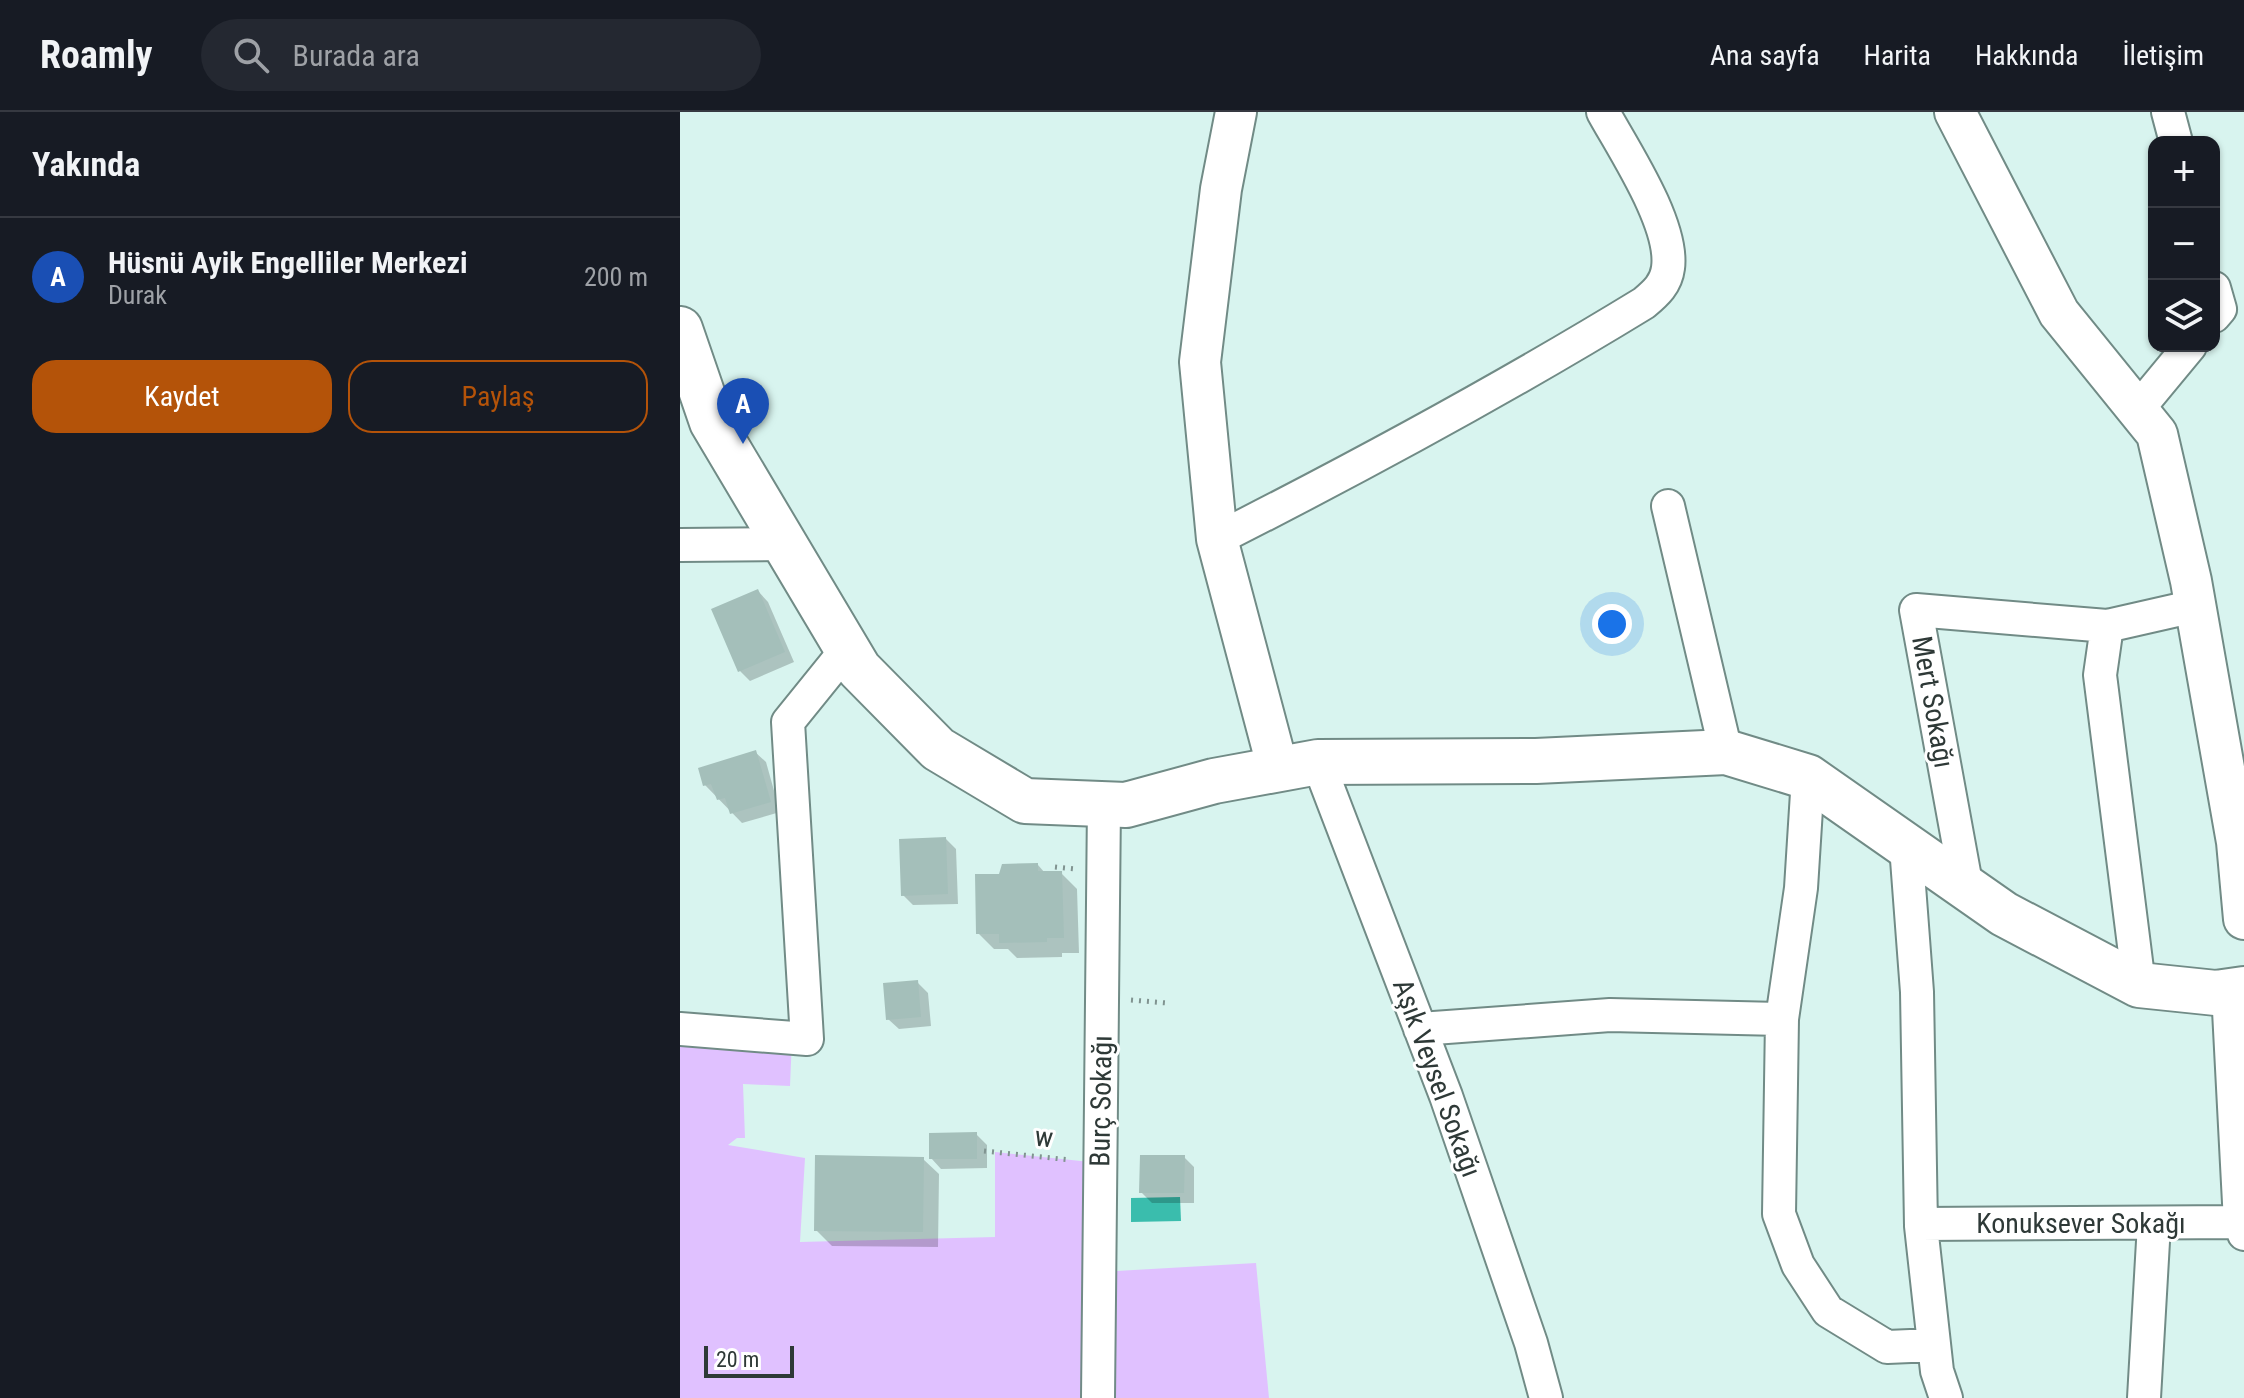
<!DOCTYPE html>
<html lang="tr">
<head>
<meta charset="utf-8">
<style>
  :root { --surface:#171b24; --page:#242831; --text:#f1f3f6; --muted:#9ea1a6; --line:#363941; --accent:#b45309 }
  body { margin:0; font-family:"Roboto Condensed",sans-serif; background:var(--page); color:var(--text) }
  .controls { position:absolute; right:24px; top:24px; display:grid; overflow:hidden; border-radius:16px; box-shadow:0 2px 6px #0004 }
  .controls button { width:72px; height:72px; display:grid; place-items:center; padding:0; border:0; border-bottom:2px solid var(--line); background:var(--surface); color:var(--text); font:40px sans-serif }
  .scale { position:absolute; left:24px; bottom:20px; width:90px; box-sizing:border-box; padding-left:8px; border:4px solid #2e3937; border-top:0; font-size:22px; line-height:28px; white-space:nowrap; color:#2e3937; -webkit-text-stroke:6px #fff; paint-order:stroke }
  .you { position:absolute; left:932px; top:512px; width:28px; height:28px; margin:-20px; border:6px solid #fff; border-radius:50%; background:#1a73e8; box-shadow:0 0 0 12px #1a73e833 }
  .badge { display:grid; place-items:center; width:52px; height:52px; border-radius:50%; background:var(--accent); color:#fff; font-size:26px; font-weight:700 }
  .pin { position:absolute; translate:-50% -66px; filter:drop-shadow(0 2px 4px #0008) }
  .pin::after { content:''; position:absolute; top:42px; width:28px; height:24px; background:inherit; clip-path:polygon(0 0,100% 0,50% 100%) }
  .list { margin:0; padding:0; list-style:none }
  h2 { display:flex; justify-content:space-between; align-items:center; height:104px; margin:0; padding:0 32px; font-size:34px }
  h2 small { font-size:26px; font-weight:400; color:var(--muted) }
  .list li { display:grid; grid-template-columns:52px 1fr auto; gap:24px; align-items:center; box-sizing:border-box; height:120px; padding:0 32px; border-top:2px solid var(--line) }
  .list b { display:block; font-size:30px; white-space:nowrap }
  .list p { margin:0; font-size:26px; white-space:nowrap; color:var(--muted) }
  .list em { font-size:26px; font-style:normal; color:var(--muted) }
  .actions { display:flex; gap:16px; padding:24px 32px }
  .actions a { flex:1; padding:18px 0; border:2px solid var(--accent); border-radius:24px; text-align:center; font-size:28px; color:var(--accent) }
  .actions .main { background:var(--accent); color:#fff }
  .icon { flex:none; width:44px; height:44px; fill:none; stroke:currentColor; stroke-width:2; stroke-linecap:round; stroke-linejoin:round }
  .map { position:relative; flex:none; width:1564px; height:1286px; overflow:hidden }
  header { display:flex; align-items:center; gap:48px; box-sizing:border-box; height:112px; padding:0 40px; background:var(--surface); border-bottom:2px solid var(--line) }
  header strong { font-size:38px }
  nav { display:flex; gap:44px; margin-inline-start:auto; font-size:28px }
  .search { width:560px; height:72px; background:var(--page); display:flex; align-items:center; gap:20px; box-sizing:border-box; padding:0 28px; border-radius:44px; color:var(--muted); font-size:30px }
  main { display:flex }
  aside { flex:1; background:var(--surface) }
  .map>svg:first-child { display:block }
  .green { fill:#e0c1ff }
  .water { fill:#3abdad }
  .shadow { fill:#0003 }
  .building { fill:#a4bfba }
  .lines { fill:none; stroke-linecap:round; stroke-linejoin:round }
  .minor-casing { stroke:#718b86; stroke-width:36 }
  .tertiary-casing { stroke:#718b86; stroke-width:44 }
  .secondary-casing { stroke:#718b86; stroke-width:48 }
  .path { stroke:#809390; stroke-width:5; stroke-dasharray:2 6; stroke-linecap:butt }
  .minor { stroke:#fff; stroke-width:32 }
  .tertiary { stroke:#fff; stroke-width:40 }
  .secondary { stroke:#fff; stroke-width:44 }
  .labels { text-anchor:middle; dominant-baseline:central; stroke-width:6; stroke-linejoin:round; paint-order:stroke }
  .street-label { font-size:28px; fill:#2e3937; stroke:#fff }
</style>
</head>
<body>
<header>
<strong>Roamly</strong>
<div class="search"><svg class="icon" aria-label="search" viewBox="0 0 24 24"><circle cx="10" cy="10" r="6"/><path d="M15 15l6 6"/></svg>Burada ara</div>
<nav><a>Ana sayfa</a><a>Harita</a><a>Hakkında</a><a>İletişim</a></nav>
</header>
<main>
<aside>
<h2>Yakında<small></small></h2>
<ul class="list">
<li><span class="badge" style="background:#1a4fb4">A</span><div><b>Hüsnü Ayik Engelliler Merkezi</b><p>Durak</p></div><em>200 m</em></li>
</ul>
<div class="actions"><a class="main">Kaydet</a><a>Paylaş</a></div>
</aside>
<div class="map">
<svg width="1564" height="1286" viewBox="0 0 1564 1286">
  <rect width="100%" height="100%" fill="#d8f4ef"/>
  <path class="green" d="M0 924 112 926 110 974 63 972 65 1026H57L48 1033 125 1046 120 1130 315 1125V1040L420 1051 419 1160 576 1151 589 1286H0Z"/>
  <path class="water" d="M500 1085 501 1109 451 1110V1086Z"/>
  <path class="shadow" d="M78 479 88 490 114 550 70 569 60 559Z
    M75 640 86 650 100 700 62 711 25 673Z
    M266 727 276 737 278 792 233 793 223 783Z
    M358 753 365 761H381L397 777 399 841H382V845L337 846 328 837H314L298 821 321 764Z
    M237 870 248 881 251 914 219 917 208 907Z
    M296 1022 307 1033V1056L261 1057 251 1046Z
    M504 1045 514 1055V1091H472L461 1080Z
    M243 1047 259 1062 258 1135 152 1134 136 1118Z"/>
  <path class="building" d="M78 477 105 540 58 560 31 497Z
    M76 638 91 690 50 702 45 686 37 688 31 672 23 674 18 656Z
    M266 725 268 782 221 784 219 727Z
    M358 751V759H382L384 826H367V830L319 831V822H296L295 762H319L322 752Z
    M238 868 241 905 206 908 203 871Z
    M297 1020V1047H249V1021Z
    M135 1043 244 1045 243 1120 134 1119Z
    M460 1043H505L504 1081H459Z"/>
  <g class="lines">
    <defs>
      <path id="minor" d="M1488 0 1496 30
        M1534 176 1540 197 1534 204
        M1457 298 1510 234
        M988 394 1046 640
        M537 427C681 354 825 276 964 191 976 181 986 172 988 156 994 113 944 38 923 0
        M0 433 105 432
        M1427 514 1420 563 1459 873
        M638 650 766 984 851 1231 866 1286
        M1128 665 1121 776 1102 907 1099 1102 1118 1153 1148 1199 1207 1235 1254 1233
        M1226 734 1237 880 1241 1114 1257 1259 1266 1286
        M1287 777 1236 498 1427 514 1515 494
        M1548 879 1560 1110 1564 1122
        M0 917 127 927 108 610 167 537
        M740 917 930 903 1102 907
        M1241 1112 1560 1110
        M418 1286 424 692
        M1464 1286 1474 1112"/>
      <path id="tertiary" d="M556 0 541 77 520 250 537 427 598 657
        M1275 0 1379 201 1477 322 1511 469 1557 730 1564 807"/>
      <path id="secondary" d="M0 217 32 310 179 557 258 637 345 689 446 693 534 669 638 650 856 649 1046 640 1128 665 1324 802 1459 873 1536 881 1564 877"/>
    </defs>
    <use href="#minor" class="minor-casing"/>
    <use href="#tertiary" class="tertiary-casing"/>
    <use href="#secondary" class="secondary-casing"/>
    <path class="path" d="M375 755 395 757
      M451 888 487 891
      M304 1039 391 1048"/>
    <use href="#minor" class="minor"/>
    <use href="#tertiary" class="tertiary"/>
    <use href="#secondary" class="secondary"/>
  </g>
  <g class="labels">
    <g class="street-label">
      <text transform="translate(1253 590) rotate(80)">Mert Sokağı</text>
      <text transform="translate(757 966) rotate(70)">Aşık Veysel Sokağı</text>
      <text transform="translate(421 989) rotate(-89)">Burç Sokağı</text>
      <text transform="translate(364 1025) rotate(6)">w</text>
      <text x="1401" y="1111">Konuksever Sokağı</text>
    </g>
  </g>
</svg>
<div class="controls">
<button>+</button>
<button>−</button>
<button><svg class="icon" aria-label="layers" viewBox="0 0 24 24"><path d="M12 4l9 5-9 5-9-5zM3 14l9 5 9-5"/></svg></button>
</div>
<div class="scale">20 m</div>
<div class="you"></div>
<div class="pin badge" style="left:63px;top:332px;background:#1a4fb4">A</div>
</div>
</main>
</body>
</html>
